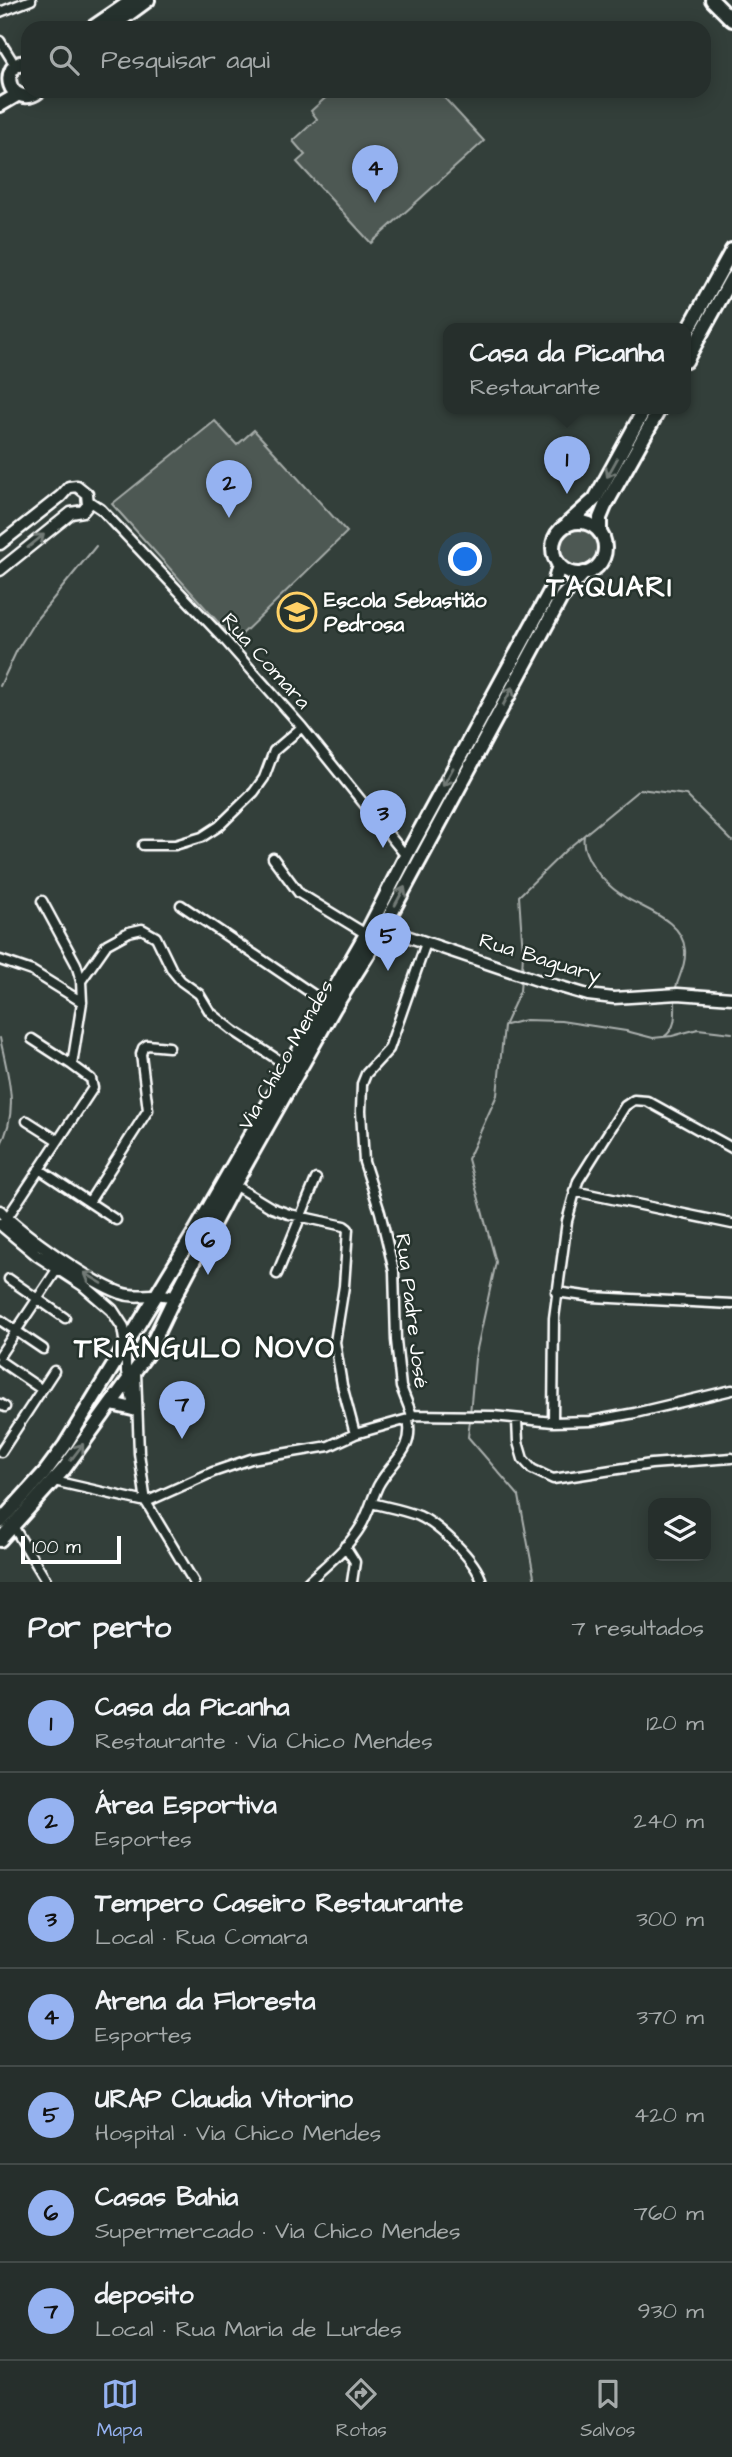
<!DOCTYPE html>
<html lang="pt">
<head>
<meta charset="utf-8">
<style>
  :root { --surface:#262f2c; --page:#323b38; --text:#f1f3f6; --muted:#a4a9a9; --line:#424a48; --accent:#95b2f1 }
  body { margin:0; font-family:"Architects Daughter",sans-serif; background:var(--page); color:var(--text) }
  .controls { position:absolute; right:21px; bottom:21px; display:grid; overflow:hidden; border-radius:14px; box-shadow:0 4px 18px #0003 }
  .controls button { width:63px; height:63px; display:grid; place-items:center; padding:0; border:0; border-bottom:2px solid var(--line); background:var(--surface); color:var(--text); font:35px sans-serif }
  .scale { position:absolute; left:21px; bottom:18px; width:100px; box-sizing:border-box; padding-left:7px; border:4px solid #fff; border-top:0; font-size:19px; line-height:24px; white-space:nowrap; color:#fff; -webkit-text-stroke:5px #26332d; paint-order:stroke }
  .you { position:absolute; left:466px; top:560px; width:24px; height:24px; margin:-18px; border:5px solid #fff; border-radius:50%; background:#1a73e8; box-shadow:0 0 0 10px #1a73e833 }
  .badge { display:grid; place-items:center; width:46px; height:46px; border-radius:50%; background:var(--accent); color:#111; font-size:23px; font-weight:700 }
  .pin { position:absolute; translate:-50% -58px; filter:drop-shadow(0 2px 4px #0008) }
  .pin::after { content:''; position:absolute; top:37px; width:24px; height:21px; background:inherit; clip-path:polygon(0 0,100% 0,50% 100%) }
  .popup { position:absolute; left:443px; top:323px; width:248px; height:91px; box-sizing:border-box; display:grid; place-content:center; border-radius:14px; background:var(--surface); filter:drop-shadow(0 2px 5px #0005); font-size:23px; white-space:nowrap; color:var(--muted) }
  .popup b { font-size:26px; color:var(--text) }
  .popup::after { content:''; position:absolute; left:50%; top:100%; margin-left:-14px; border:14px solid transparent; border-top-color:var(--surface) }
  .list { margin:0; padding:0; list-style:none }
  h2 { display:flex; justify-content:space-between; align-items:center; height:91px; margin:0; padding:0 28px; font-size:30px }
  h2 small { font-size:23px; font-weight:400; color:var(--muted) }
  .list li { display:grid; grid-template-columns:46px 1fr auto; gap:21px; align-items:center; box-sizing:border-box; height:98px; padding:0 28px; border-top:2px solid var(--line) }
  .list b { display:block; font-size:26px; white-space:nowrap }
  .list p { margin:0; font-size:23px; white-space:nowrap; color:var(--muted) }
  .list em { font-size:23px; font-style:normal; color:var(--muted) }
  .icon { flex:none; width:38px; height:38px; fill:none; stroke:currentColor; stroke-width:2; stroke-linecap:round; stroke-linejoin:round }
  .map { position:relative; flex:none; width:732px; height:1582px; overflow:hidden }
  .search { position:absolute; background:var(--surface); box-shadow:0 4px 18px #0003; left:21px; right:21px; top:21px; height:77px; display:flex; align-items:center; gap:18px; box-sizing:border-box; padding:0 24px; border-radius:21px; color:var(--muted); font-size:26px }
  .sheet { height:777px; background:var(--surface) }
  nav { display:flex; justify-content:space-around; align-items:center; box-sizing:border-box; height:98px; border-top:2px solid var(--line); background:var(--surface); font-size:19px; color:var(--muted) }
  nav a { display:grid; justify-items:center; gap:4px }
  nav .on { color:var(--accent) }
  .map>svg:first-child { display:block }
  .green { fill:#4d5853; stroke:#a6aca9; stroke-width:2 }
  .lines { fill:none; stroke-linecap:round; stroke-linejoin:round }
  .stream { stroke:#abb0ae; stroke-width:2 }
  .minor-casing { stroke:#fff; stroke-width:13 }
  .tertiary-casing { stroke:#fff; stroke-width:15 }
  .secondary-casing { stroke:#fff; stroke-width:18 }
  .primary-casing { stroke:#fff; stroke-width:18 }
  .minor { stroke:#26332d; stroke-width:8 }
  .tertiary { stroke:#26332d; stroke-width:10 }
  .secondary { stroke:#26332d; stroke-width:12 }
  .primary { stroke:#26332d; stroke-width:12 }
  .oneway { stroke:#727a76 }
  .labels { text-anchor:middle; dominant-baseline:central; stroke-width:5; stroke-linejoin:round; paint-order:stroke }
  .poi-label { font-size:21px; font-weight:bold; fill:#fff; stroke:#26332d; text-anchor:start }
  .street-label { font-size:21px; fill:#fff; stroke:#26332d }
  .district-label { font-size:28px; font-weight:bold; letter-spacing:2px; fill:#fff; stroke:#26332d }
</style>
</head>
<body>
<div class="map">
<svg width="732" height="1582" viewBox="0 0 732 1582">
  <rect width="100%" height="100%" fill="#333f3a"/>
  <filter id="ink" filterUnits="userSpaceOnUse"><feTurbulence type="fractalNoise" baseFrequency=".0143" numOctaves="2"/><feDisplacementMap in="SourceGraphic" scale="14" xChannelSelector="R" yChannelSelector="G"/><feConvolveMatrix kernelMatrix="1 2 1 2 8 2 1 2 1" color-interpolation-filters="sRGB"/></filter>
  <g filter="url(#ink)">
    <path class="green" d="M333 91H438L484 141 371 243 297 162 305 155 293 141 317 119 311 111Z
      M215 421 237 445 254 430 347 532 235 641 112 504Z
      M560 549a21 21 0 1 1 42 0a21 21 0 1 1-42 0Z"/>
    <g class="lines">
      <path class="stream" d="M0 686 17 650 35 621 96 546
        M584 836C582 846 587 857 593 866 601 879 611 888 623 896 645 910 683 920 685 950 686 964 680 974 676 987
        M522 972 523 953 519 896 566 850 640 789 686 795 732 841
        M506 1025 525 1020 561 1021 626 1031 653 1038 672 1036 698 1029 732 1033
        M665 1036C677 1027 675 1014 675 1000
        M0 1038C8 1076 20 1110 0 1146
        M470 1414 475 1358 496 1262 468 1159 497 1095 504 1026 520 991 521 977
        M470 1420 468 1437 519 1496 535 1582"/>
      <defs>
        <path id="minor" d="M0 12 31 0
          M0 41 15 65
          M89 501 101 509 223 638 302 727 406 856
          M143 845H175L202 837 219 826 254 792 264 778 274 751 302 727
          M273 858 299 893 366 934
          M42 901 76 964 81 981
          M181 905 326 1003
          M0 960 32 971 82 1002
          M32 1039 72 1065
          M27 1121 57 1140
          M39 1169 116 1220
          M234 1185 272 1208 289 1214 344 1226 348 1229 344 1286 335 1342 342 1385 355 1434
          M574 1191 732 1224
          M89 1202 148 1110 141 1054 143 1048 147 1045 169 1047
          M7 1218 93 1088 91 1079 72 1065 82 1002 81 981 107 944 129 932 142 929 156 937 172 970 181 981 199 994 210 1012 234 1031 289 1067
          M277 1274 316 1179
          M9 1279 65 1318
          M556 1292 592 1297 732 1304
          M0 1320 43 1349
          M126 1348V1372L134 1411
          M0 1355 58 1268
          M0 1361 41 1389
          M136 1372 139 1453 146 1502 194 1582
          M0 1404 5 1407
          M412 1415 493 1416 553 1422 591 1421 635 1413 732 1390
          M517 1420 518 1442 523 1459 532 1469 553 1479 651 1464 732 1458
          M553 1422 554 1318 567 1221 578 1181 625 1106 634 1100 647 1101 732 1148
          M1 1452 54 1371
          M54 1481 146 1502 213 1472 251 1459 329 1446 355 1434 408 1419
          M371 1503C387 1507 404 1510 419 1516 439 1525 476 1560 482 1582
          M13 1526 47 1582
          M345 1546 355 1562 352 1582
          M308 1582C326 1565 348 1548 361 1526 368 1514 372 1499 378 1486 392 1460 415 1451 408 1419L412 1415 401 1387 396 1340 394 1271 380 1212 364 1162 361 1111 362 1084 366 1074 389 1049 426 943"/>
        <path id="tertiary" d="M0 544 61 496 69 487 77 486 87 494 88 505 83 511 71 513 0 570
          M383 928 537 980 588 995 614 998 678 994 732 998
          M0 1211C23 1235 90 1282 121 1293 138 1300 158 1290 174 1298
          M0 1224 37 1255 83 1285 112 1310 123 1327 126 1346"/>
        <path id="secondary" d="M712 0 732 20
          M686 334 732 250
          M686 361 732 278
          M553 548a26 26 0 1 1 52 0a26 26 0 1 1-52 0Z
          M568 523 595 499 645 408
          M600 532V518L605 506 660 408
          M112 1404 133 1409
          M0 1522 45 1472 65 1445 196 1230 366 934 406 856 554 584 559 565
          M0 1540 64 1469 147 1354 174 1298 234 1185 334 1008 378 938 561 598 584 573"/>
        <path id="primary" d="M92 28 133 0
          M110 28 148 0
          M28 62 20 63 12 69C2 88 22 105 39 91
          M0 105 17 95"/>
      </defs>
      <use href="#minor" class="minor-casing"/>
      <use href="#tertiary" class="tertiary-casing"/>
      <use href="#secondary" class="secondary-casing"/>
      <use href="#primary" class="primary-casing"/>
      <use href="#minor" class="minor"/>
      <use href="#tertiary" class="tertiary"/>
      <use href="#secondary" class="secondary"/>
      <use href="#primary" class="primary"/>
    </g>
    <defs><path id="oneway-shaft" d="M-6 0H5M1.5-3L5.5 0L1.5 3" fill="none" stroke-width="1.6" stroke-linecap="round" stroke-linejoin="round" transform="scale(1.75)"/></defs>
    <g class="oneway">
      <use href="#oneway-shaft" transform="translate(612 468) rotate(119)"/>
      <use href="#oneway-shaft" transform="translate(36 541) rotate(-39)"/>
      <use href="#oneway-shaft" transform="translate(508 696) rotate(-62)"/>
      <use href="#oneway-shaft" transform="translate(448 777) rotate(119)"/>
      <use href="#oneway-shaft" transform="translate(400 896) rotate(-62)"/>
      <use href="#oneway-shaft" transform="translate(93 1278) rotate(-149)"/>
      <use href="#oneway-shaft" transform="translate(77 1452) rotate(-53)"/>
    </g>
  </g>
  <defs>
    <symbol id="school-ring" viewBox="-11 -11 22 22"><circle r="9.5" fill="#26332d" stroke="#ffd166" stroke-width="1.5"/><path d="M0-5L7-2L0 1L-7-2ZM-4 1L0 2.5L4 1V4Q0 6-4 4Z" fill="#ffd166"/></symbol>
  </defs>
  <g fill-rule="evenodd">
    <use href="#school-ring" x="275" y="590" width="44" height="44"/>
  </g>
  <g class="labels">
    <g class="poi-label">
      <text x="324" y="600">Escola Sebastião<tspan x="324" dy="24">Pedrosa</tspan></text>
    </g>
    <g class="street-label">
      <text transform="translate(266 661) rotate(48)">Rua Comara</text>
      <text transform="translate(540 958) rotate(17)">Rua Baguary</text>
      <text transform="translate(286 1055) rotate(-60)">Via Chico Mendes</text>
      <text transform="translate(412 1311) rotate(83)">Rua Padre José</text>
    </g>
    <g class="district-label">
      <text x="610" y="587">TAQUARI</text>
      <text x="205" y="1348">TRIÂNGULO NOVO</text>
    </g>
  </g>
</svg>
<div class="controls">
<button><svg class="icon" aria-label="layers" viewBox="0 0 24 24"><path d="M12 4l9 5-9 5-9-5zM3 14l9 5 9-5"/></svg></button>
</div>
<div class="scale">100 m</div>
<div class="you"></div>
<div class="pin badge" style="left:567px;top:494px">1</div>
<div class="popup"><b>Casa da Picanha</b>Restaurante</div>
<div class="pin badge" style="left:229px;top:518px">2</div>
<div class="pin badge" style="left:383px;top:848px">3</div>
<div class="pin badge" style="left:375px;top:203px">4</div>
<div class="pin badge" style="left:388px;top:971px">5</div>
<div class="pin badge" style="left:208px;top:1275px">6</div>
<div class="pin badge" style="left:182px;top:1439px">7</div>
<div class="search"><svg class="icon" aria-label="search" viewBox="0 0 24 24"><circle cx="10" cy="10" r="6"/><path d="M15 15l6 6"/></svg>Pesquisar aqui</div>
</div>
<section class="sheet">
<h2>Por perto<small>7 resultados</small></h2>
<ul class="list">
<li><span class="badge">1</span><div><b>Casa da Picanha</b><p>Restaurante · Via Chico Mendes</p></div><em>120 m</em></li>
<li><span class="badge">2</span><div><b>Área Esportiva</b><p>Esportes</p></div><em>240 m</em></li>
<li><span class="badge">3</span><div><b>Tempero Caseiro Restaurante</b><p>Local · Rua Comara</p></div><em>300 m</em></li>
<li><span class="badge">4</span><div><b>Arena da Floresta</b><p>Esportes</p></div><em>370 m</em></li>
<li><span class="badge">5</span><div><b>URAP Claudia Vitorino</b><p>Hospital · Via Chico Mendes</p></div><em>420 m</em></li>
<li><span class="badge">6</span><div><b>Casas Bahia</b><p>Supermercado · Via Chico Mendes</p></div><em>760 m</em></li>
<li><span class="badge">7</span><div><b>deposito</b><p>Local · Rua Maria de Lurdes</p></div><em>930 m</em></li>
</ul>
</section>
<nav>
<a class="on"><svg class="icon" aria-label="map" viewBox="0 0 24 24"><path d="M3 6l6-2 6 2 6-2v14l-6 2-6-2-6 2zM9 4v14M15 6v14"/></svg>Mapa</a>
<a><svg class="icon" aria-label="directions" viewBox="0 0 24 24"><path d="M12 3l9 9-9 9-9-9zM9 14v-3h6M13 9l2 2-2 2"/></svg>Rotas</a>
<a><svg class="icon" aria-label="saved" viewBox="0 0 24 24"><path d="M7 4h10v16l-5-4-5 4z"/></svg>Salvos</a>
</nav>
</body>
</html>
